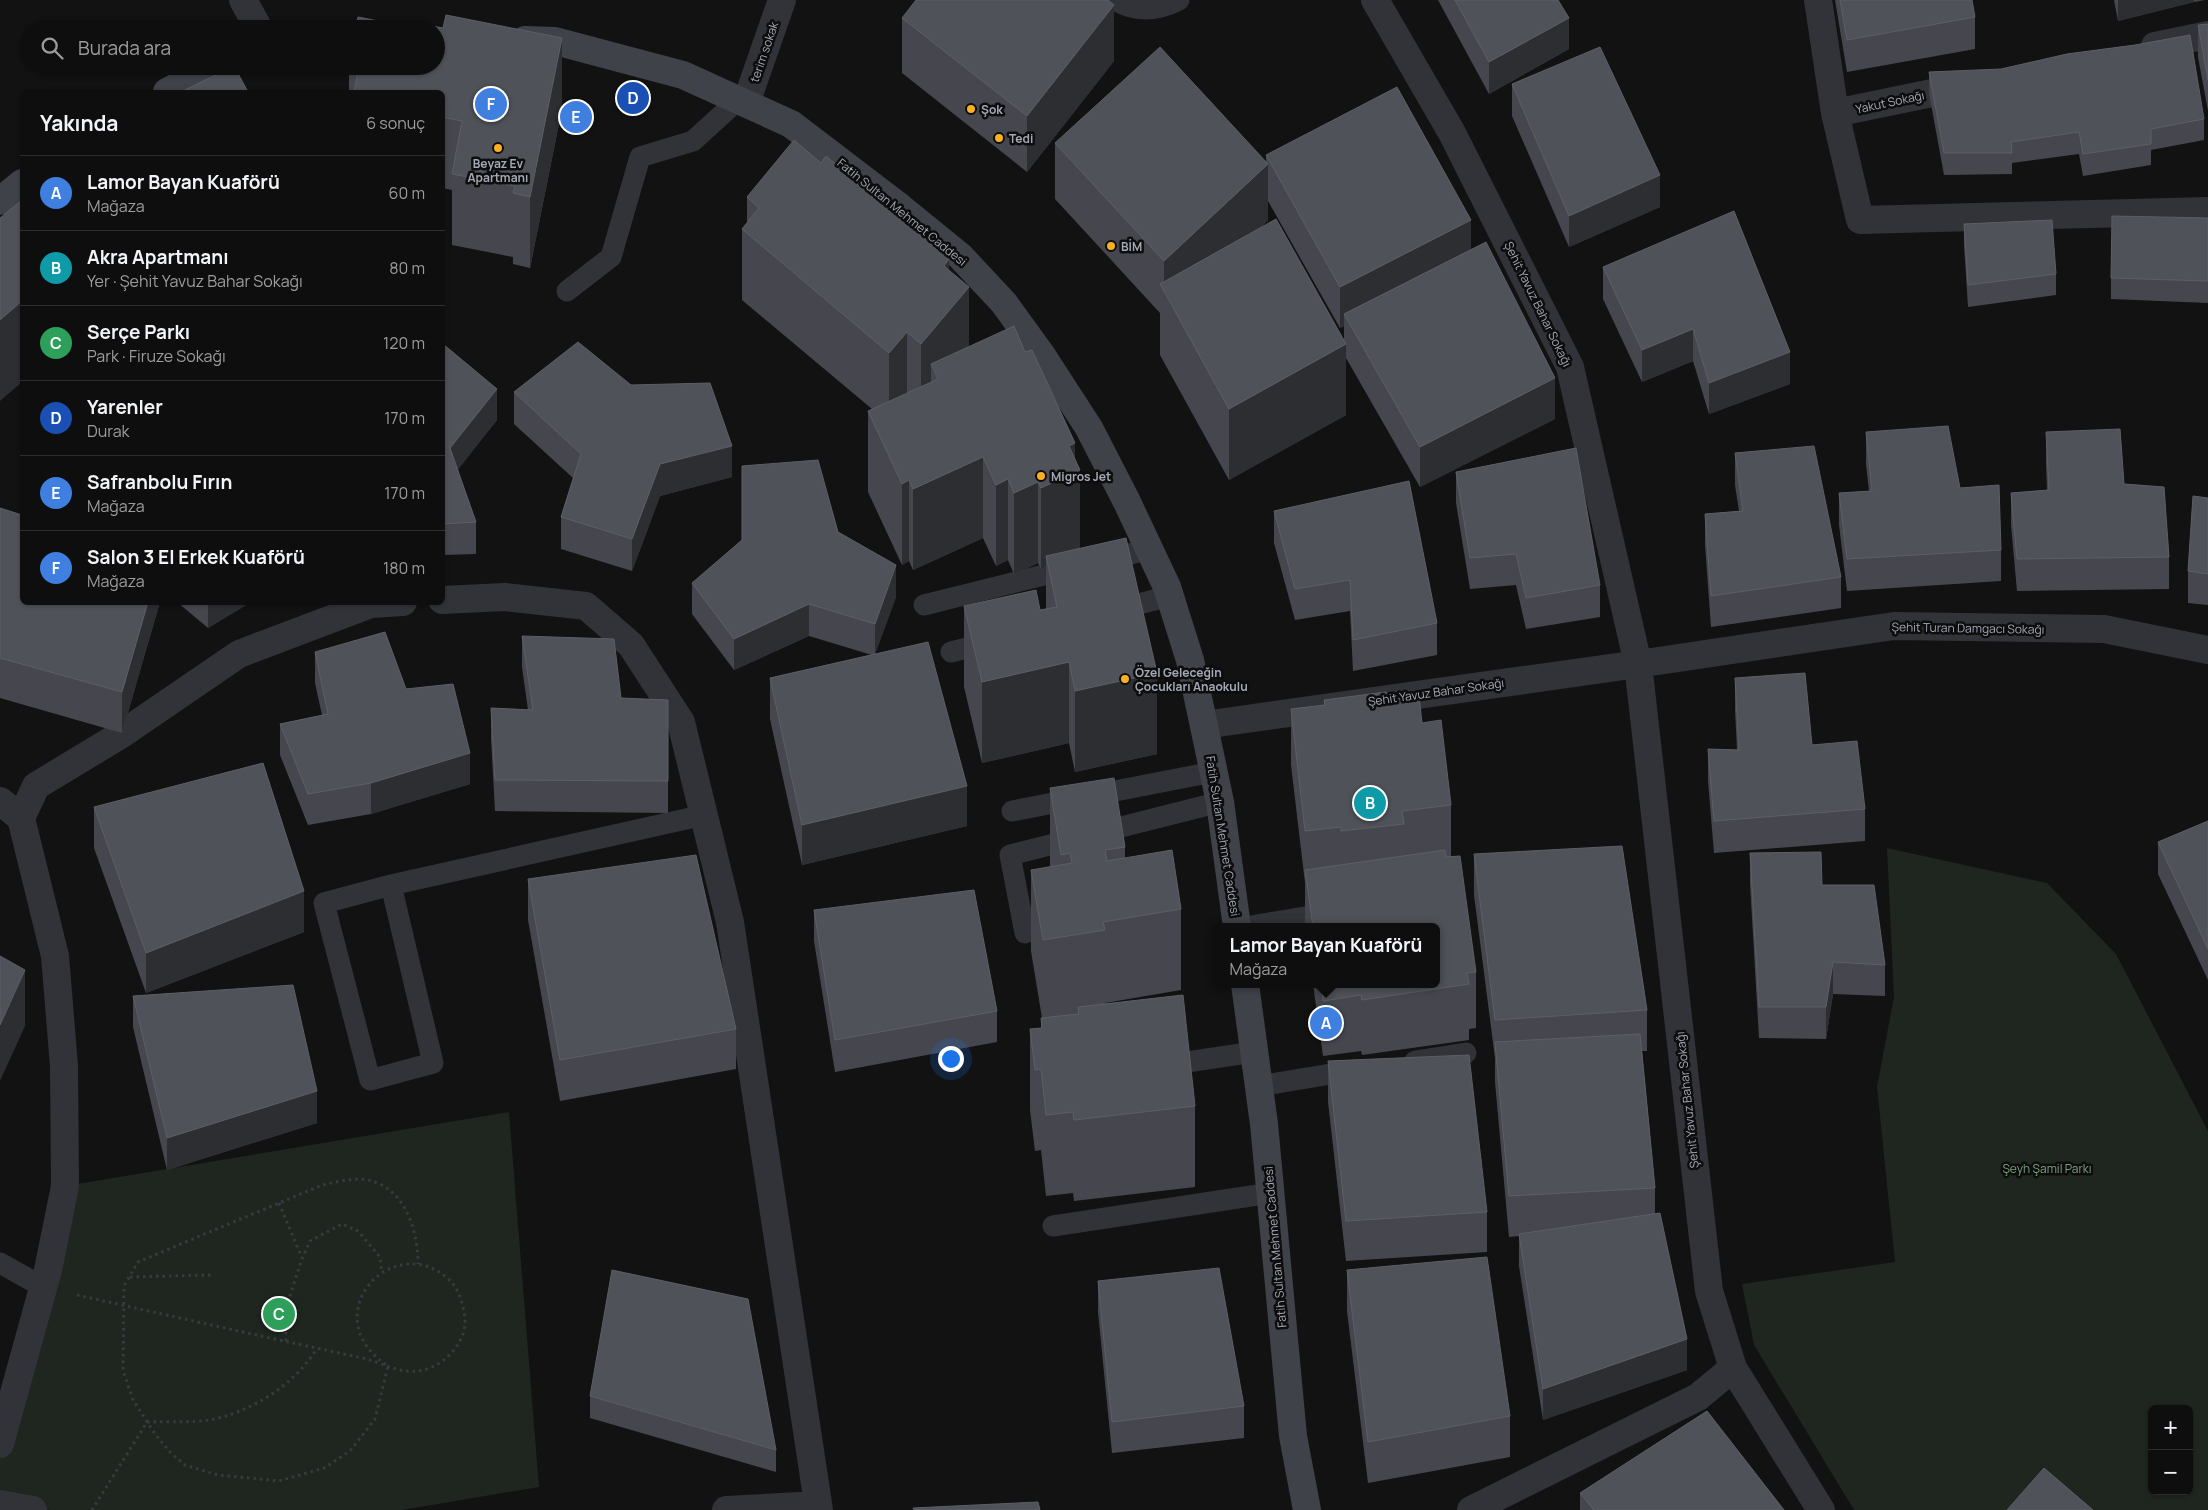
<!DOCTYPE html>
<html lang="tr">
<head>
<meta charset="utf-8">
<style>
  :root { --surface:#0e0e0e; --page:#1c1c1c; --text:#f1f3f6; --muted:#9b9c9e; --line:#2e2e2e; --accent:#1a73e8 }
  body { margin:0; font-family:Manrope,sans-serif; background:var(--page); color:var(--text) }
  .controls { position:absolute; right:15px; bottom:15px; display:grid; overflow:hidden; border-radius:8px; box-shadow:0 1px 4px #0004 }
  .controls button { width:45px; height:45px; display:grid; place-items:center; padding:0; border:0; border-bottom:1px solid var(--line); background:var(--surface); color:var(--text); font:25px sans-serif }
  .you { position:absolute; left:950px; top:1058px; width:18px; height:18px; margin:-12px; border:4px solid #fff; border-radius:50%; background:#1a73e8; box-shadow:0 0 0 8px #1a73e833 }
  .badge { display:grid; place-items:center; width:32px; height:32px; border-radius:50%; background:var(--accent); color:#fff; font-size:16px; font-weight:700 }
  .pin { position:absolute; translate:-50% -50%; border:2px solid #fff; box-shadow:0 1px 5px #0006 }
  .popup { position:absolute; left:1212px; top:923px; width:228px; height:65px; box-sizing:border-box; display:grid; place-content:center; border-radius:8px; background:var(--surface); filter:drop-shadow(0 1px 4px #0005); font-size:16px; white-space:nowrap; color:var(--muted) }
  .popup b { font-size:19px; color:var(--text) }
  .popup::after { content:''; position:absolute; left:50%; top:100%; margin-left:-10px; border:10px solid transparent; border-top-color:var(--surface) }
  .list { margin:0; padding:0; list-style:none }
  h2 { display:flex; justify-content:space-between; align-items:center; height:65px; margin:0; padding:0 20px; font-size:21px }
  h2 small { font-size:16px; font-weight:400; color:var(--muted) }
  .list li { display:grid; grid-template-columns:32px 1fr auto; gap:15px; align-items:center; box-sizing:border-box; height:75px; padding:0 20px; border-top:1px solid var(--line) }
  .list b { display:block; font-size:19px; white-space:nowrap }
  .list p { margin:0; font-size:16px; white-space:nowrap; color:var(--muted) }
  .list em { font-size:16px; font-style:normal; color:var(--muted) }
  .icon { flex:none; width:28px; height:28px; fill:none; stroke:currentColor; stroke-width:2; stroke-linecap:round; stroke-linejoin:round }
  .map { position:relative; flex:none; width:2208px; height:1510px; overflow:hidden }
  .search { position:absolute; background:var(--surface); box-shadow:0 1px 4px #0004; left:20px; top:20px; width:425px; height:55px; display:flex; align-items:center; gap:12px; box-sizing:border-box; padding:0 18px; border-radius:28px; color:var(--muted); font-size:19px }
  .panel { position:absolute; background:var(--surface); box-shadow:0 1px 4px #0004; left:20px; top:90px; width:425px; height:515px; border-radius:8px }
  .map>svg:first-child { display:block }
  .green { fill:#1e261f; fill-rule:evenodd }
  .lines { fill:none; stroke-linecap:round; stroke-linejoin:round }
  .path { stroke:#383a40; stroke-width:3; stroke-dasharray:2.5 4; stroke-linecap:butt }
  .lane { stroke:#323338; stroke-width:21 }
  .street { stroke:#323338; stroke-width:28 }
  .secondary { stroke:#404249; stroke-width:28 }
  .wall { fill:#46474e; fill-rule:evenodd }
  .shaded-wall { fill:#2d2e32 }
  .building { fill:#505259; stroke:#5d5f67 }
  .poi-dot { fill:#fbb022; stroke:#0d0d0e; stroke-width:2 }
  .labels { text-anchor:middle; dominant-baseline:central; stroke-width:5; stroke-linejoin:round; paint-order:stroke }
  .street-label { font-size:12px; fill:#a2a8b5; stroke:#0d0d0e }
  .poi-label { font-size:12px; font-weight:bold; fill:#a2a8b5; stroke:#0d0d0e; text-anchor:start }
  .park-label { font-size:12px; fill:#78a17a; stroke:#0d0d0e }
</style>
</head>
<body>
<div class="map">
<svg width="2208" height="1510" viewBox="0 0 2208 1510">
  <rect width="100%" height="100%" fill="#121213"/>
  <path class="green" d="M1887 848 2047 883 2116 954 2208 1131V1510H1854L1754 1345 1742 1284 1895 1262 1877 1087 1894 997ZM2152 1409H2189V1491H2152Z
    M509 1112 539 1487 402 1510H51L0 1504V1441L65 1186Z"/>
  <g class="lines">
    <path class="path" d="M279 1203 302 1258
      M130 1277 211 1275
      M77 1295C171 1316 264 1337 358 1357 380 1361 400 1376 423 1370 445 1365 467 1342 465 1318 463 1302 458 1286 445 1276 387 1232 315 1319 388 1366L375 1419 350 1451 324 1468 279 1481 218 1475 185 1465 170 1452 155 1434 133 1400 123 1370 124 1286 138 1262 322 1185C337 1182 353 1177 368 1180 406 1188 418 1232 418 1264
      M286 1341 285 1311 302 1259 310 1241 342 1224 358 1231 380 1257 382 1273
      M92 1510 147 1422C167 1421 189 1423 209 1420 250 1413 296 1384 317 1348"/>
    <path class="lane" d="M1115 0C1136 13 1157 11 1179 0
      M567 291 611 257 640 157 693 141 738 100
      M1102 561 1150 549
      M924 605 1072 568
      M1115 610 1170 596
      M951 652 991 642
      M1012 811 1213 772
      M391 885 433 1063 370 1080 324 903 391 885 704 815
      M1245 927 1334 912
      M1025 933 1010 855 1220 802
      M1415 1061 1466 1053
      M1160 1066 1254 1052
      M1259 1086 1355 1070
      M1053 1226 1271 1193
      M0 1263 43 1287"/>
    <path class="street" d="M243 0 259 29
      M1818 0 1835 113 1860 220 2208 211
      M2155 46 2208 35
      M746 103 782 0
      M1835 113 1966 86
      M442 600 505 597 586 606 631 645 681 722 730 922 819 1510
      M1204 725 1638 664 1570 367 1452 133 1375 0
      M0 801 21 818
      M0 1444 48 1270 65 1186 64 1066 55 956 21 818 36 786 122 734 239 654 371 604 403 602
      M0 1504 33 1510
      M726 1510 818 1505
      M1471 1510 1698 1397 1733 1368
      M1821 1510 1733 1368 1709 1291 1638 664 1894 626 2104 629 2208 650"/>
    <path class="secondary" d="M525 40 555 41 683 75 791 124 901 208 960 256 1004 303 1043 357 1089 428 1127 502 1167 587 1190 660 1220 802 1237 927
      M167 92 205 72 226 66
      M0 201 22 183
      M1245 984 1264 1124 1293 1436 1307 1510"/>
  </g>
  <path class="wall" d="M1438 0H1558L1569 49 1489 94Z
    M1835 0H1972L1975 17V49L1847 72Z
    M2114 0H2205L2194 2 2118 21Z
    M902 18 1114 61 1027 172 902 73Z
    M2208 24V111L2198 57V25Z
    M349 66H436L562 109 530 268 513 264V257L452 245V190L442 188V92H349Z
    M1929 72 2204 119V140L2151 150V165L2083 176 2079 154 2012 163V174L1944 175 1929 93Z
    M1512 84 1660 207 1569 247 1512 116Z
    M1055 143 1266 162V155L1471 249 1555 419 1420 487 1346 358V415L1229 480 1160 355V313L1055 199ZM1268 201 1340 328 1344 326V340L1259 229 1268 220Z
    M747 197 949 270 969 347 1025 352 1075 458 1080 549 1157 754 1075 772 1069 743 982 763 964 687V606L1040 610 1046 609V567L1041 569 1038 563 1014 574 1008 560 996 566 983 538 913 570 909 561 902 565 868 492V411L872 409 742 300V229L747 223Z
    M2208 218V303L2111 299V278Z
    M1964 224 2056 274V295L1968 307 1964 245Z
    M1603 267 1790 384 1709 414 1693 361 1642 382 1603 299Z
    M442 345 497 420 457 470 476 522V554L442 555Z
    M514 392 732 477 660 496 632 571 561 549V517L573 478 514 424Z
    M1866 432 1960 488 2001 550V581L1847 591 1839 525V493L1869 491 1866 464Z
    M2046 432 2124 484 2169 557V589L2017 591 2011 525V493L2047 490 2046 464Z
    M1735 453 1841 577V608L1711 627 1705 545V514L1739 511 1735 485Z
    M1456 472 1600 585V617L1526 629 1516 585 1470 589 1456 503Z
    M2208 498V605L2188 603V571Z
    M0 508 22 602H160L122 733 0 698Z
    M1274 511 1437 623V655L1353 671 1350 611 1295 620 1274 543Z
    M838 532 896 597 875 654 967 826 802 865 770 719V678L872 655 809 636 734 670 692 614V583Z
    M177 602H251L208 628Z
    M522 636 621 698 668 700V813L495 811 491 739V708L528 710 522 667Z
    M315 652 406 689 470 784 371 814 308 825 280 755V724L322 715 315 683Z
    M1735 678 1812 745 1865 809V841L1714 853 1708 781V749L1737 750 1735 710Z
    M1324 700H1387L1422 723 1451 805V857L1476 972V1028L1469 1029V1040L1362 1055 1361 1051 1323 1056 1313 984H1436V927H1305V883L1291 765V709L1324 705Z
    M1050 788 1125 847V858L1181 909V990L1105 1003V1004L1195 1106V1187L1074 1201 1073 1193 1046 1196 1041 1150 1035 1151 1030 1110V1029L1041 1028V1018H1042L1031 951V870L1050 867Z
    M94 807 304 932 146 993 94 848Z
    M2208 821V980L2158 874V842Z
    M1750 853 1822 885 1885 965V996L1833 994 1826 1039 1759 1038 1750 884Z
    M1474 854 1647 1010V1051H1642L1655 1188V1214L1687 1370 1543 1420 1519 1266V1236L1509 1237 1495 1082V1058L1474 895Z
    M528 879 736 1029V1069L560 1101 528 920Z
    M814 910 997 1011V1042L835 1072 814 941Z
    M133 996 317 1123 167 1170 133 1027Z
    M1328 1061 1487 1212V1252L1346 1261 1328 1102Z
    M1347 1270 1510 1416V1457L1368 1483 1347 1311Z
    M1098 1281 1244 1406V1438L1112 1453 1098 1312Z
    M590 1396 776 1450V1472L590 1418Z
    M1580 1493 1784 1510H1580Z"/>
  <path class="shaded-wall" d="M2118 0H2194V2L2118 21Z
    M1114 5V61L1027 172V116Z
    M1569 18V49L1489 94V62Z
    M562 38V109L530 268V197Z
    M1268 164V220L1173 308 1164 292V261Z
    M1660 175V207L1569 247V216Z
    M1471 220V260L1344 314V326L1340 328V287Z
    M949 259V310L969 287V358L938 379 931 364V402L921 415V344L944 266Z
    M22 301V382L0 401V320Z
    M1693 329V361L1642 382V350Z
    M907 332V403L889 424V353Z
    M1346 344V415L1229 480V409Z
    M1790 352V384L1709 414V383Z
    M1555 378V419L1420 487V447Z
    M497 389V420L450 480V448Z
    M1075 443V472L1080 470V551L1046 556V567L1041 569V488L1069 446Z
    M732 446V477L660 496 632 571V539L660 464Z
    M983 457V538L913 570V489Z
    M1008 479V560L996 566V485Z
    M909 480V561L902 565V484Z
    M1038 482V563L1014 574V493Z
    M896 565V597L875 655V624Z
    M148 602H160L122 733V692Z
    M208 602H251L208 628Z
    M809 604V636L734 670V639Z
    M1069 662V743L982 763V682Z
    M1157 673V754L1075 772V691Z
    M470 753V784L371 814V783Z
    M967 786V826L802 865V825Z
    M304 891V932L146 993V953Z
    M1833 962V994L1826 1039V1007Z
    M25 970V1026L0 1081V1025Z
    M317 1091V1123L167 1170V1138Z
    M1687 1339V1370L1543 1420V1389Z"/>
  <path class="building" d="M916 0H1108L1114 5 1027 116 902 18Z
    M1455 0H1558L1569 18 1489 62Z
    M1840 0H1972L1975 17 1847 40Z
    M446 15 562 38 530 197 513 193 515 186 452 174 462 121 442 117V92H354L359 66H436V29H355L358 17 414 28 415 23 443 28Z
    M2208 24V80L2198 25Z
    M2190 35 2204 119 2151 129V144L2083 154 2079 132 2011 142 2012 153H1944L1929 72 2001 69 2067 54 2135 45Z
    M1160 47 1268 164 1164 261 1055 143Z
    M1600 47 1660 175 1569 216 1512 84Z
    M234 66 248 92H181Z
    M1397 87 1471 220 1340 287 1266 155Z
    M794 140 821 163 826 156 949 259 944 266 969 287 921 344 907 332 889 353 742 229 759 208 747 197Z
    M22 200V301L0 320V218Z
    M1734 211 1790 352 1709 383 1693 329 1642 350 1603 267Z
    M2112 216 2208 218V281L2111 278Z
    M1276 219 1346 344 1229 409 1160 284Z
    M2052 220 2056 274 1968 285 1964 224Z
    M1486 242 1555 378 1420 447 1344 314Z
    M1014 326 1025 352 1032 350 1075 443 1069 446 1080 470 1041 488 1038 482 1014 493 1008 479 996 485 983 457 913 489 909 480 902 484 868 411 938 379 931 364Z
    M578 342 631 385 710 383 732 446 660 464 632 539 561 517 581 454 514 392Z
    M443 344 497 389 450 448 476 522 442 524V345Z
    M1948 426 1960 488 1999 485 2001 550 1847 559 1839 493 1872 491 1866 432Z
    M2120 429 2124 484 2164 487 2169 557 2017 559 2011 493 2049 490 2046 432Z
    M1814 446 1841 577 1711 596 1705 514 1743 511 1735 453Z
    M1576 448 1600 585 1526 598 1516 554 1470 558 1456 472Z
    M818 460 838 532 896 565 875 624 809 604 734 639 692 583 742 540V466Z
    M1409 481 1437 623 1353 640 1350 580 1295 589 1274 511Z
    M2193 496 2208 498V574L2188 571Z
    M0 508 22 515V602H148L122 692 0 658Z
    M1126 538 1157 673 1075 691 1069 662 982 682 964 606 1036 590 1040 610 1057 607 1046 556Z
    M385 632 406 689 453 684 470 753 371 783 308 794 280 724 328 714 315 652Z
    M522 636 614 639 621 698 668 700V781L495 780 491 708 533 710Z
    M928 642 967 786 802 825 770 678Z
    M1805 673 1812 745 1857 741 1865 809 1714 821 1708 749 1739 750 1735 678Z
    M1386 692 1387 700 1419 696 1422 723 1441 720 1451 805 1402 811 1404 824 1341 831V827L1305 831 1291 709 1325 705 1324 700Z
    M263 763 304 891 146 953 94 807Z
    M1114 778 1125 847 1105 850 1107 861 1172 850 1181 909 1103 922 1105 930 1043 940 1031 870 1072 863 1070 853 1061 855 1050 788Z
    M2208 821V949L2158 842Z
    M1622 846 1647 1010 1495 1020 1474 854Z
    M1445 850 1446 857 1460 856 1476 972 1467 973 1469 984 1362 1000 1361 995 1323 1001 1321 984H1436V927H1313L1305 870Z
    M1821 852 1822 885H1874L1885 965 1833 962 1826 1007H1759L1750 853Z
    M696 855 736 1029 560 1060 528 879Z
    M974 890 997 1011 835 1040 814 910Z
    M0 956 25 970 0 1025Z
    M293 985 317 1091 167 1138 133 996Z
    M1183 995 1195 1106 1074 1120 1073 1112 1046 1115 1041 1069 1035 1070 1030 1029 1042 1028 1041 1018 1079 1014 1078 1007Z
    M1640 1034 1655 1188 1509 1196 1495 1042Z
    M1469 1055 1487 1212 1346 1221 1328 1061Z
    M1660 1213 1687 1339 1543 1389 1519 1234Z
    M1487 1257 1510 1416 1368 1442 1347 1270Z
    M1219 1268 1244 1406 1112 1422 1098 1281Z
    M612 1270 748 1299 776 1450 590 1396Z
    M1707 1411 1784 1510H1594L1580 1493Z
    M2044 1468 2093 1510H2007Z
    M1038 1502 1040 1510H914L913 1508Z"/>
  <g class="poi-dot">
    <circle cx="971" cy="109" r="5"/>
    <circle cx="999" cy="138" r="5"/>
    <circle cx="498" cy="148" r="5"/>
    <circle cx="1111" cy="246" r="5"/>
    <circle cx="1041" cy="476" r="5"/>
    <circle cx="1125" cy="679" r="5"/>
  </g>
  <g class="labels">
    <g class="street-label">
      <text transform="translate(764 52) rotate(-71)">terim sokak</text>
      <text transform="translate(1890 102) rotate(-12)">Yakut Sokağı</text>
      <text transform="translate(902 212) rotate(39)">Fatih Sultan Mehmet Caddesi</text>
      <text transform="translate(1538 304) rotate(64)">Şehit Yavuz Bahar Sokağı</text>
      <text transform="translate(1968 628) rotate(1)">Şehit Turan Damgacı Sokağı</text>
      <text transform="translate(1436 692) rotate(-8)">Şehit Yavuz Bahar Sokağı</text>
      <text transform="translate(1223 836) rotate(81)">Fatih Sultan Mehmet Caddesi</text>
      <text transform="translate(1687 1100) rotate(-96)">Şehit Yavuz Bahar Sokağı</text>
      <text transform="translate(1275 1247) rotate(-95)">Fatih Sultan Mehmet Caddesi</text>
    </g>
    <g class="poi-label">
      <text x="981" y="109">Şok</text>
      <text x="1009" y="138">Tedi</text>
      <text x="498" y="163" text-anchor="middle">Beyaz Ev<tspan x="498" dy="14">Apartmanı</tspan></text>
      <text x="1121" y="246">BİM</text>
      <text x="1051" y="476">Migros Jet</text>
      <text x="1135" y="672">Özel Geleceğin<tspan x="1135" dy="14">Çocukları Anaokulu</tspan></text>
    </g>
    <g class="park-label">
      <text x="2047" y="1168">Şeyh Şamil Parkı</text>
    </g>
  </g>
</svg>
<div class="controls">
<button>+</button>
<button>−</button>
</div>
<div class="you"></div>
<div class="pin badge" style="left:1326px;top:1023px;background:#3f7fe0">A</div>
<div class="popup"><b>Lamor Bayan Kuaförü</b>Mağaza</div>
<div class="pin badge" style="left:1370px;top:803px;background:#0f9aa8">B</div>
<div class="pin badge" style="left:279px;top:1314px;background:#2e9e5b">C</div>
<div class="pin badge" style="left:633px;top:98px;background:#1a4fb4">D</div>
<div class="pin badge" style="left:576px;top:117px;background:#3f7fe0">E</div>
<div class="pin badge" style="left:491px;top:104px;background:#3f7fe0">F</div>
<div class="search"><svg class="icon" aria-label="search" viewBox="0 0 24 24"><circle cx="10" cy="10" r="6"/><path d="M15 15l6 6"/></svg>Burada ara</div>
<section class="panel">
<h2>Yakında<small>6 sonuç</small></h2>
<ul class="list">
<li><span class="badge" style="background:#3f7fe0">A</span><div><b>Lamor Bayan Kuaförü</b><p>Mağaza</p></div><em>60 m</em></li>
<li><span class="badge" style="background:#0f9aa8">B</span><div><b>Akra Apartmanı</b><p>Yer · Şehit Yavuz Bahar Sokağı</p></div><em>80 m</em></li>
<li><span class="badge" style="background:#2e9e5b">C</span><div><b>Serçe Parkı</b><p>Park · Firuze Sokağı</p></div><em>120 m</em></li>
<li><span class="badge" style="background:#1a4fb4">D</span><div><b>Yarenler</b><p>Durak</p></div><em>170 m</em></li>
<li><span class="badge" style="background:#3f7fe0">E</span><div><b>Safranbolu Fırın</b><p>Mağaza</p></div><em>170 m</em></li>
<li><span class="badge" style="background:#3f7fe0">F</span><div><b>Salon 3 El Erkek Kuaförü</b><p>Mağaza</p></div><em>180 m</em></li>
</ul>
</section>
</div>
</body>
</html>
